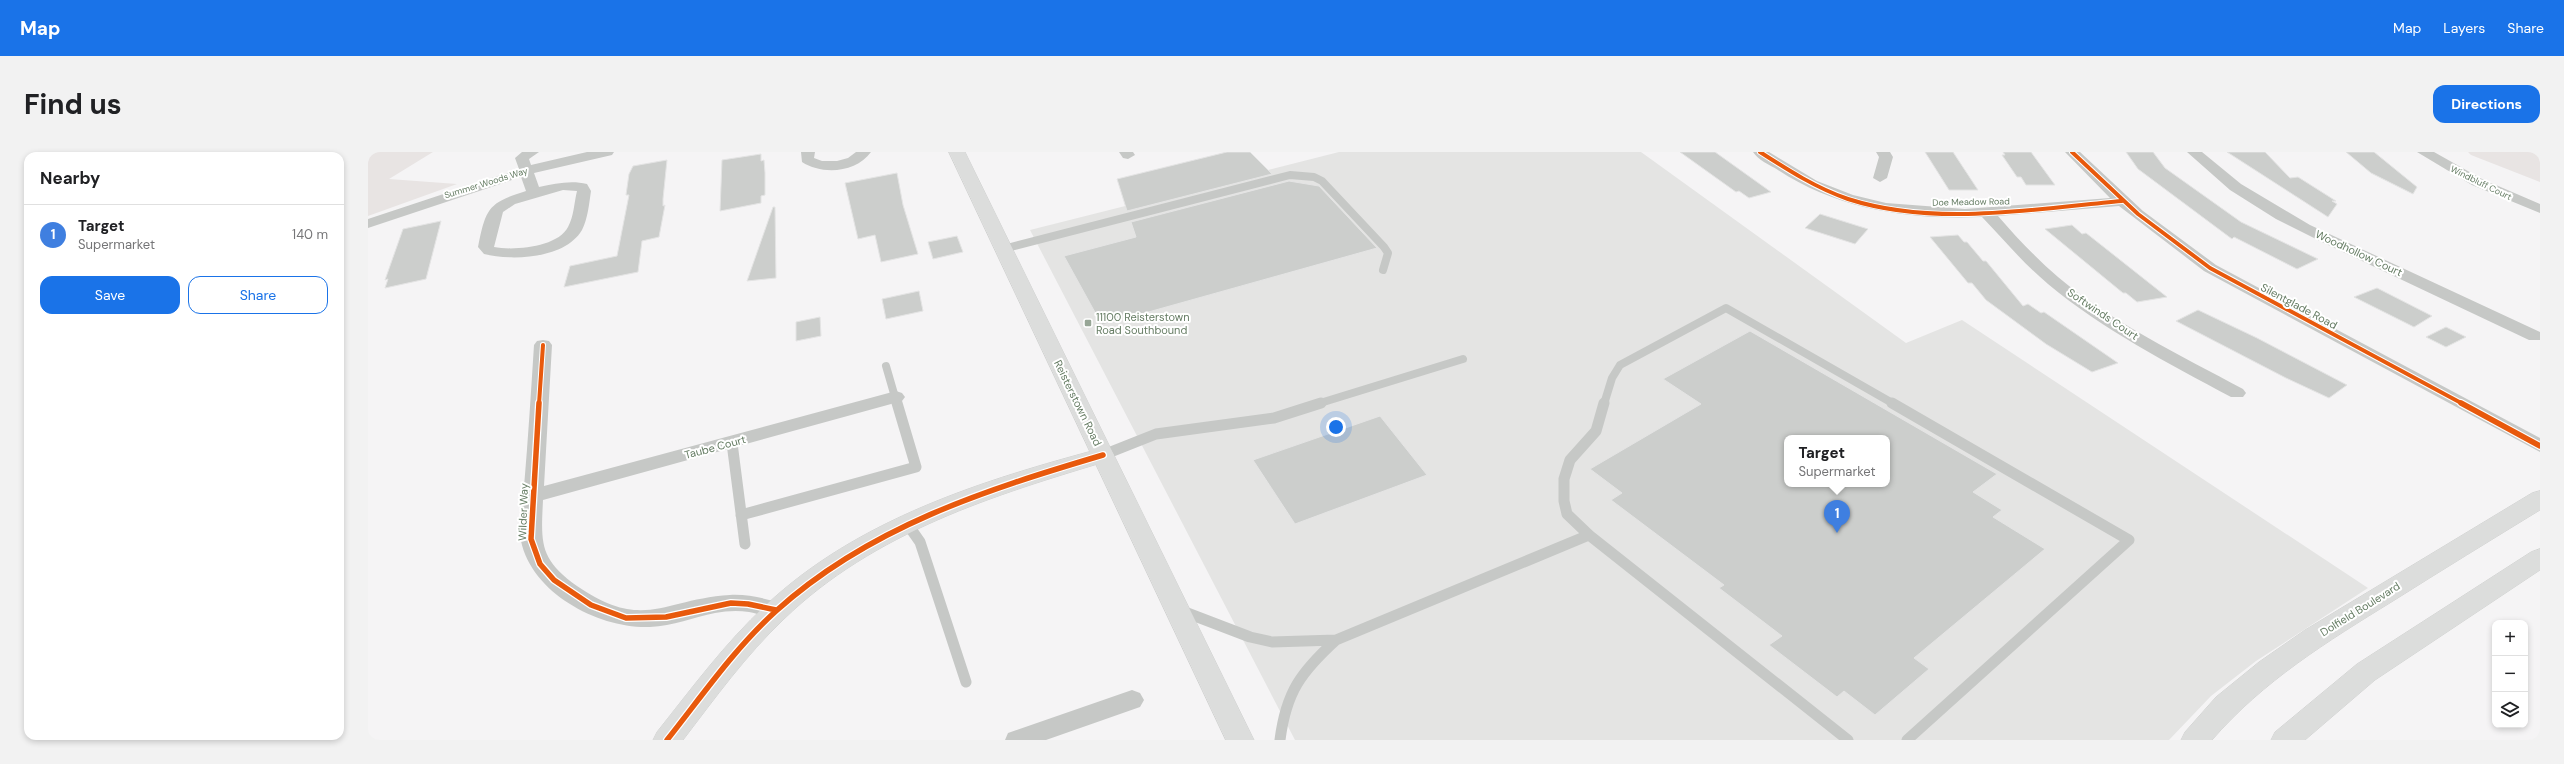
<!DOCTYPE html>
<html lang="en">
<head>
<meta charset="utf-8">
<style>
  :root { --surface:#fff; --page:#f2f2f2; --text:#202124; --muted:#757577; --line:#e0e0e0; --accent:#1a73e8 }
  body { margin:0; font-family:"DM Sans",sans-serif; background:var(--page); color:var(--text) }
  .controls { position:absolute; right:12px; bottom:12px; display:grid; overflow:hidden; border-radius:8px; box-shadow:0 2px 6px #0003 }
  .controls button { width:36px; height:36px; display:grid; place-items:center; padding:0; border:0; border-bottom:1px solid var(--line); background:var(--surface); color:var(--text); font:20px sans-serif }
  .you { position:absolute; left:968px; top:275px; width:14px; height:14px; margin:-10px; border:3px solid #fff; border-radius:50%; background:#1a73e8; box-shadow:0 0 0 6px #1a73e833 }
  .badge { display:grid; place-items:center; width:26px; height:26px; border-radius:50%; background:var(--accent); color:#fff; font-size:13px; font-weight:700 }
  .pin { position:absolute; translate:-50% -33px; filter:drop-shadow(0 1px 2px #0008) }
  .pin::after { content:''; position:absolute; top:21px; width:14px; height:12px; background:inherit; clip-path:polygon(0 0,100% 0,50% 100%) }
  .popup { position:absolute; left:1416px; top:283px; width:106px; height:52px; box-sizing:border-box; display:grid; place-content:center; border-radius:8px; background:var(--surface); filter:drop-shadow(0 1px 3px #0005); font-size:13px; white-space:nowrap; color:var(--muted) }
  .popup b { font-size:15px; color:var(--text) }
  .popup::after { content:''; position:absolute; left:50%; top:100%; margin-left:-8px; border:8px solid transparent; border-top-color:var(--surface) }
  .list { margin:0; padding:0; list-style:none }
  h2 { display:flex; justify-content:space-between; align-items:center; height:52px; margin:0; padding:0 16px; font-size:17px }
  h2 small { font-size:13px; font-weight:400; color:var(--muted) }
  .list li { display:grid; grid-template-columns:26px 1fr auto; gap:12px; align-items:center; box-sizing:border-box; height:60px; padding:0 16px; border-top:1px solid var(--line) }
  .list b { display:block; font-size:15px; white-space:nowrap }
  .list p { margin:0; font-size:13px; white-space:nowrap; color:var(--muted) }
  .list em { font-size:13px; font-style:normal; color:var(--muted) }
  .actions { display:flex; gap:8px; padding:12px 16px }
  .actions a { flex:1; padding:9px 0; border:1px solid var(--accent); border-radius:12px; text-align:center; font-size:14px; color:var(--accent) }
  .actions .main { background:var(--accent); color:#fff }
  .icon { flex:none; width:22px; height:22px; fill:none; stroke:currentColor; stroke-width:2; stroke-linecap:round; stroke-linejoin:round }
  .map { position:relative; flex:none; width:2172px; height:588px; overflow:hidden; border-radius:12px }
  header { display:flex; align-items:center; gap:24px; box-sizing:border-box; height:56px; padding:0 20px; background:var(--accent); color:#fff }
  header strong { font-size:19px }
  nav { display:flex; gap:22px; margin-inline-start:auto; font-size:14px }
  .intro { display:flex; align-items:center; justify-content:space-between; box-sizing:border-box; height:96px; padding:0 24px }
  h1 { margin:0; font-size:28px }
  .button { padding:10px 18px; border-radius:12px; background:var(--accent); color:#fff; font-size:14px; font-weight:700 }
  main { display:flex; gap:24px; padding:0 24px }
  aside { flex:1; background:var(--surface); border-radius:12px; box-shadow:0 2px 6px #0003 }
  .map>svg:first-child { display:block }
  .built { fill:#e4e4e3; fill-rule:evenodd }
  .green { fill:#e8e4e3 }
  .building { fill:#cccecc; stroke:#e4e4e4; fill-rule:evenodd }
  .lines { fill:none; stroke-linecap:round; stroke-linejoin:round }
  .secondary-casing { stroke:#d0d1d0; stroke-width:1 }
  .primary-casing { stroke:#d0d1d0; stroke-width:1 }
  .lane-far1 { stroke:#c6c8c6; stroke-width:8 }
  .lane { stroke:#c6c8c6; stroke-width:11 }
  .street { fill:#c6c8c6; fill-rule:evenodd }
  .secondary { fill:#dcdddc; fill-rule:evenodd }
  .primary { fill:#dcdddc; fill-rule:evenodd }
  .cycleway-far1-casing { stroke:#fff; stroke-width:6 }
  .cycleway-casing { stroke:#fff; stroke-width:8 }
  .cycleway-far1 { stroke:#e8590c; stroke-width:4 }
  .cycleway { stroke:#e8590c; stroke-width:5.5 }
  .poi-dot { fill:#97a696; stroke:#fff; stroke-width:1.5 }
  .labels { text-anchor:middle; dominant-baseline:central; stroke-width:4; stroke-linejoin:round; paint-order:stroke }
  .far-street-label { font-size:9px; fill:#657c63; stroke:#fff }
  .street-label { font-size:11px; fill:#657c63; stroke:#fff }
  .poi-label { font-size:11px; fill:#657c63; stroke:#fff; text-anchor:start }
</style>
</head>
<body>
<header>
<strong>Map</strong>
<nav><a>Map</a><a>Layers</a><a>Share</a></nav>
</header>
<div class="intro"><h1>Find us</h1><a class="button">Directions</a></div>
<main>
<aside>
<h2>Nearby<small></small></h2>
<ul class="list">
<li><span class="badge" style="background:#3f7fe0">1</span><div><b>Target</b><p>Supermarket</p></div><em>140 m</em></li>
</ul>
<div class="actions"><a class="main">Save</a><a>Share</a></div>
</aside>
<div class="map">
<svg width="2172" height="588" viewBox="0 0 2172 588">
  <rect width="100%" height="100%" fill="#f5f4f5"/>
  <path class="built" d="M971 0H1273L1538 191 1594 168 2000 436 1888 509 1843 544 1801 588H927L662 78ZM1419 286H1519V332H1419Z"/>
  <path class="green" d="M0 0H65L21 27 89 32 0 64Z
    M2100 0H2172V30L2103 3Z"/>
  <path class="building" d="M859 0H882L904 22 759 59 749 27Z
    M1312 0H1347L1403 40 1381 46 1371 39 1368 40Z
    M1557 0H1585L1610 38H1581Z
    M1635 0H1663L1687 33H1658L1653 25H1649L1634 3H1637Z
    M1758 0H1785L1797 16 1873 70 1950 107 1929 117 1866 85 1864 87 1770 17Z
    M1859 0H1897L1922 26 1930 25 1968 49H1964L1969 52 1960 65Z
    M1978 0H2006L2049 35 2045 42 2003 21Z
    M393 2V9L396 8 397 21V43L393 44V51L352 59 354 8Z
    M299 8 295 47V54L297 53 291 85 274 89 270 120 196 135 202 114 249 104 261 43H258L261 22 265 14Z
    M529 21 535 53 550 102 513 110 507 83 490 87 477 31Z
    M921 29 951 34 1009 96 734 173 696 104 768 85 763 70Z
    M405 55H407L408 126 379 129Z
    M1452 62 1500 77 1487 92 1437 76Z
    M73 69 58 127 17 136 20 127 17 128 35 77Z
    M1704 73 1714 82 1718 81 1799 145 1769 150 1758 141H1755L1677 77Z
    M1590 83 1596 90H1599L1615 109H1618L1655 154 1660 152 1673 161 1676 160 1750 211 1724 220 1678 192 1618 148 1604 131H1600L1562 85Z
    M589 84 595 100 565 107 560 90Z
    M2009 136 2064 164 2046 175 1986 145Z
    M551 139 555 159 518 167 514 147Z
    M1830 158 1889 186 1979 233 1961 246 1918 226 1808 169Z
    M452 165 453 184 428 189V170Z
    M2078 175 2098 185 2078 195 2058 185Z
    M1382 179 1629 322 1605 340 1634 358 1625 365 1677 397 1546 506 1561 517 1507 563 1476 539 1469 545 1401 493 1414 484 1351 436 1356 433 1243 348 1254 341 1222 317 1333 252 1295 227ZM1419 286H1519V332H1419Z
    M1012 264 1059 323 927 372 885 308Z"/>
  <g class="lines">
    <defs>
      <path id="secondary" d="M735 296 743 298 746 303 743 308C626 343 506 380 416 467 378 503 347 546 315 588H285L289 580C324 536 357 491 398 453 490 367 615 328 735 296Z
        M2172 339V358C2123 388 2074 418 2025 449 1960 489 1895 529 1844 588H1813L1817 580 1848 545 1891 510 1937 478 2164 341Z
        M2172 397V418L2007 528 1937 588H1903L1907 580 1989 512 2163 400Z"/>
      <path id="primary" d="M581 0H597L886 588H858Z"/>
    </defs>
    <use href="#secondary" class="secondary-casing"/>
    <use href="#primary" class="primary-casing"/>
    <path class="lane-far1" d="M635 97 922 23 946 25 954 29 1016 95 1020 101 1015 118
      M518 214 529 252
      M949 252 1095 207
      M1236 252 1244 226 1252 213 1358 156 1526 252"/>
    <path class="lane" d="M1524 251 1761 388 1539 588
      M364 291 377 392
      M735 303 788 282 906 266 953 251
      M373 363 548 315 529 251
      M538 370 552 390 598 530
      M1221 383 1199 362 1196 349V327L1202 308 1228 279 1236 251
      M814 459 882 485 904 490 968 488 1221 383 1480 588
      M912 588C918 540 933 520 968 488"/>
    <path class="street" d="M154 0H171L161 7 163 13 219 0H246L244 3 166 21 171 35C187 32 202 28 219 32L223 39C221 52 220 66 214 78 197 107 144 109 116 102L110 95C118 56 120 51 158 39L153 25 0 76V67L151 17 147 6ZM195 38 209 39C206 51 206 64 200 75 190 95 146 99 126 95L135 60 147 52Z
      M433 0H447L446 6 454 9H469L480 6 488 0H503C488 21 454 23 434 10Z
      M751 0H765L767 3 760 7 755 6Z
      M1385 0H1401L1449 29 1485 43 1518 51 1597 57 1742 46 1697 0H1712L1775 59 1848 113 2172 286V300L1836 119 1751 54 1630 64C1649 86 1668 106 1690 125 1745 171 1812 203 1875 237L1878 241 1875 245H1863C1800 211 1735 178 1680 132 1656 112 1636 88 1614 65 1543 68 1471 58 1410 18 1402 13 1390 8 1385 0Z
      M1508 0H1522L1525 5 1519 26 1512 30 1505 26 1511 5Z
      M1819 0H1834L1873 32 1942 73 2172 180V188H2161L1956 91 1908 67 1862 38Z
      M2049 0H2066L2114 27 2172 52V61L2104 33Z
      M175 188 181 189 184 193 176 334 528 239 534 241 537 245 534 249 175 348C173 391 171 407 209 434 276 480 295 447 362 443 381 442 399 447 416 452L419 458 416 464C404 468 393 462 381 460 369 458 358 459 347 461 326 465 305 474 282 475 232 477 164 442 153 389 150 373 155 351 156 335 160 288 163 240 166 193L169 189Z
      M764 538 772 541 776 548 772 555 678 588H637L640 581Z"/>
    <use href="#secondary" class="secondary"/>
    <use href="#primary" class="primary"/>
    <defs>
      <path id="cycleway-far1" d="M1392 0C1420 18 1448 36 1480 47 1567 75 1665 57 1754 49
        M1704 0 1770 62 1842 116 2095 252
        M171 252 175 193"/>
      <path id="cycleway" d="M171 251 163 387 172 412 186 428 223 453 258 466 298 465 363 451 380 452 408 458
        M2093 251 2172 294
        M299 588C334 544 366 497 408 459 501 375 617 338 735 303"/>
    </defs>
    <use href="#cycleway-far1" class="cycleway-far1-casing"/>
    <use href="#cycleway" class="cycleway-casing"/>
    <use href="#cycleway-far1" class="cycleway-far1"/>
    <use href="#cycleway" class="cycleway"/>
  </g>
  <rect class="poi-dot" x="716" y="167" width="8" height="8" rx="2"/>
  <g class="labels">
    <g class="far-street-label">
      <text transform="translate(118 31) rotate(-17)">Summer Woods Way</text>
      <text transform="translate(2113 31) rotate(26)">Windbluff Court</text>
      <text transform="translate(1603 50) rotate(-1)">Doe Meadow Road</text>
    </g>
    <g class="street-label">
      <text transform="translate(1991 101) rotate(25)">Woodhollow Court</text>
      <text transform="translate(1931 154) rotate(28)">Silentglade Road</text>
      <text transform="translate(1735 162) rotate(34)">Softwinds Court</text>
      <text transform="translate(710 251) rotate(64)">Reisterstown Road</text>
      <text transform="translate(347 295) rotate(-15)">Taube Court</text>
      <text transform="translate(155 360) rotate(-88)">Wilder Way</text>
      <text transform="translate(1992 457) rotate(-32)">Dolfield Boulevard</text>
    </g>
    <g class="poi-label">
      <text x="728" y="165">11100 Reisterstown<tspan x="728" dy="13">Road Southbound</tspan></text>
    </g>
  </g>
</svg>
<div class="controls">
<button>+</button>
<button>−</button>
<button><svg class="icon" aria-label="layers" viewBox="0 0 24 24"><path d="M12 4l9 5-9 5-9-5zM3 14l9 5 9-5"/></svg></button>
</div>
<div class="you"></div>
<div class="pin badge" style="left:1469px;top:381px;background:#3f7fe0">1</div>
<div class="popup"><b>Target</b>Supermarket</div>
</div>
</main>
</body>
</html>
